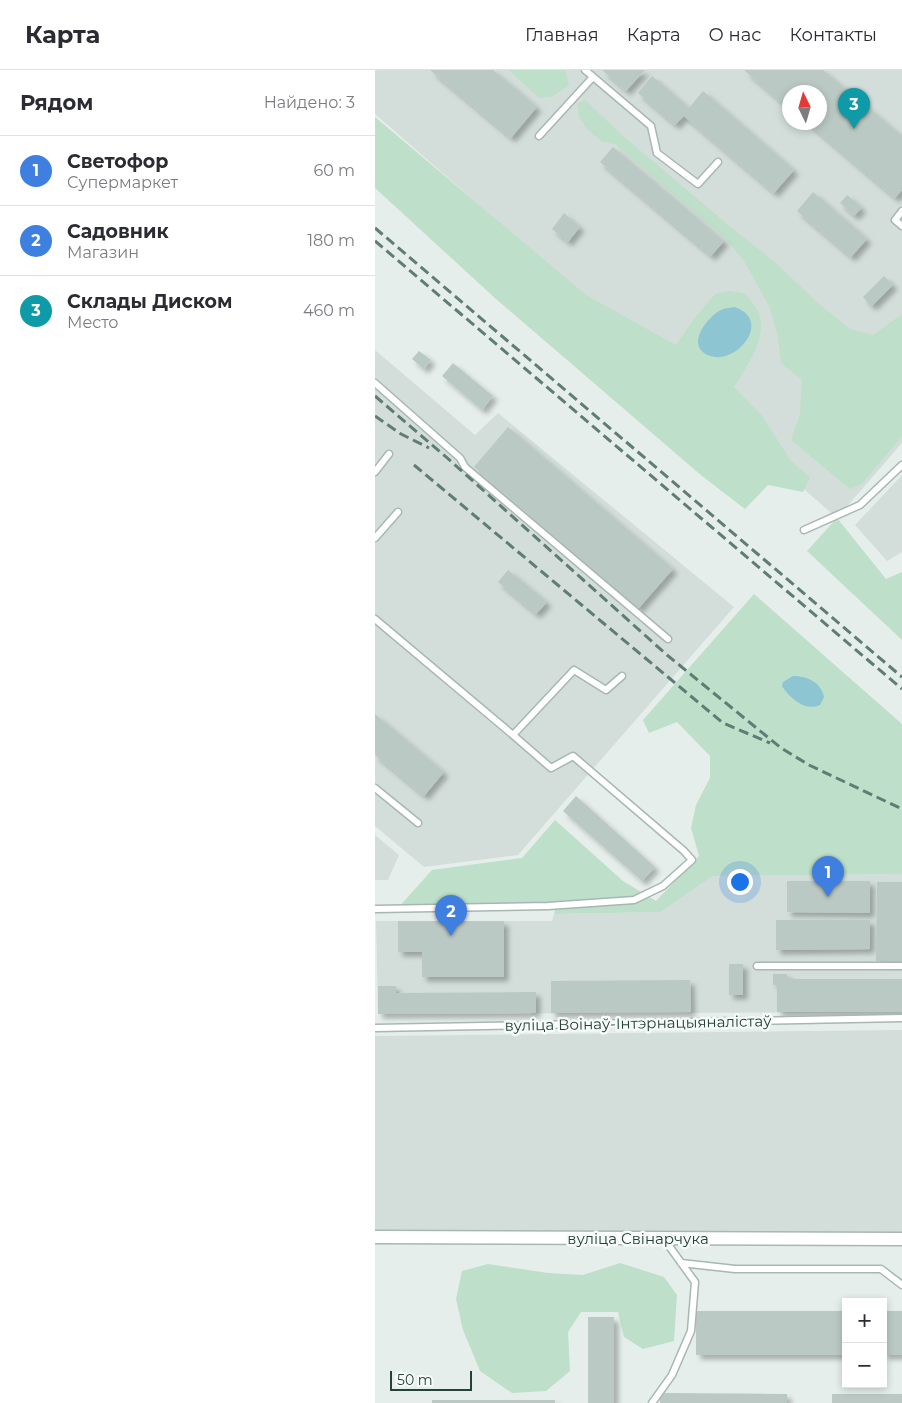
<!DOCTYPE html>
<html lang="ru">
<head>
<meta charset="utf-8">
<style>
  :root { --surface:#fff; --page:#f7f7f7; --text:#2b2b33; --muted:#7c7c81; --line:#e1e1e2; --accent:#855647 }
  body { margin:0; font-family:Montserrat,sans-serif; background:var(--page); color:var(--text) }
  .controls { position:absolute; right:15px; bottom:15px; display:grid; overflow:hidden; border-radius:0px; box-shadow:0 2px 8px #0003 }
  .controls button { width:45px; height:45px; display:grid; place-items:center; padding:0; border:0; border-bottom:1px solid var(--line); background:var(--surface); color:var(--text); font:25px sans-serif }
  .compass { position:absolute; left:407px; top:15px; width:45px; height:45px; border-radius:50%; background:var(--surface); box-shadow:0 2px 8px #0003; rotate:355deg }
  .scale { position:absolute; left:15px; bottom:12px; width:82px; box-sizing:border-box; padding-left:5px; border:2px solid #24413a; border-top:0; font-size:14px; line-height:18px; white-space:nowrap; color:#24413a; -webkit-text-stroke:4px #f6faf8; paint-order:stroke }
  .you { position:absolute; left:364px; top:811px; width:18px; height:18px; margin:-12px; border:4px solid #fff; border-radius:50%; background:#1a73e8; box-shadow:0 0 0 8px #1a73e833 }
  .badge { display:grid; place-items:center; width:32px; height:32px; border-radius:50%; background:var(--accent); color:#fff; font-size:16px; font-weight:700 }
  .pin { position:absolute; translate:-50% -41px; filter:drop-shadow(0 1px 2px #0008) }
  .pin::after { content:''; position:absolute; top:26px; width:18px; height:15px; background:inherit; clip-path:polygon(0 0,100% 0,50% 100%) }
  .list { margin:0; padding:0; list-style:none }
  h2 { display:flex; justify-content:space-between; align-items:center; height:65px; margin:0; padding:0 20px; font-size:21px }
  h2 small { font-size:16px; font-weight:400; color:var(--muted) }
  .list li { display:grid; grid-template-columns:32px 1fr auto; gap:15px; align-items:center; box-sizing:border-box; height:70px; padding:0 20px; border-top:1px solid var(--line) }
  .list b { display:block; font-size:19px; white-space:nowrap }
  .list p { margin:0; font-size:16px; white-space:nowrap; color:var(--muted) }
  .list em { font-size:16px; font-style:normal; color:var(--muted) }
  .map { position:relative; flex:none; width:527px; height:1333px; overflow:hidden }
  header { display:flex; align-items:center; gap:30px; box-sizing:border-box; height:70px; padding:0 25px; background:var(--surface); border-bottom:1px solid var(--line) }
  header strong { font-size:24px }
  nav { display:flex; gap:28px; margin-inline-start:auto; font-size:18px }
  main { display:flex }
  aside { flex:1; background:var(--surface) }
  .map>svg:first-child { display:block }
  .built { fill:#d3deda; fill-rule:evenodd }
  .green { fill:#bedfc9; fill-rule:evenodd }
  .water { fill:#8dc5d3 }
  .building { fill:#bac9c4; filter:url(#shadow) }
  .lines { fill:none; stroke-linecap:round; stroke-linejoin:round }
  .service-casing { stroke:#a7b7b2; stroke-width:9 }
  .minor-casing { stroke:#a7b7b2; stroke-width:15 }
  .service { stroke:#fff; stroke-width:6 }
  .minor { stroke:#fff; stroke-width:12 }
  .rail { stroke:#5f7c75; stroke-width:3; stroke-dasharray:10 5; stroke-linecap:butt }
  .labels { text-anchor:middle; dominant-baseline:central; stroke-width:5; stroke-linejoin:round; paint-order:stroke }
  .street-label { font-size:15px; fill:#24413a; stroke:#f6faf8 }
</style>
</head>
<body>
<header>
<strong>Карта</strong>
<nav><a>Главная</a><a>Карта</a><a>О нас</a><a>Контакты</a></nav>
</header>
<main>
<aside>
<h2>Рядом<small>Найдено: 3</small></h2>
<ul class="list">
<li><span class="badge" style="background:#3f7fe0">1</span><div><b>Светофор</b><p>Супермаркет</p></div><em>60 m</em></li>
<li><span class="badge" style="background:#3f7fe0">2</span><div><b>Садовник</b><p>Магазин</p></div><em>180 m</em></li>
<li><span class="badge" style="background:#0f9aa8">3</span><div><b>Склады Диском</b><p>Место</p></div><em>460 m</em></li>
</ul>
</aside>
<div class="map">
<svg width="527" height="1333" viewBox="0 0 527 1333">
  <defs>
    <filter id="shadow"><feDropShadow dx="4.5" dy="4.5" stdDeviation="2.5" flood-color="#0004"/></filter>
  </defs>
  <rect width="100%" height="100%" fill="#e5eeeb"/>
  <path class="built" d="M0 0H527V373L462 448 0 44ZM414 22H444V52H414Z
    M0 280 100 365 123 343 359 537 143 785 49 797 0 756Z
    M527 405V482L512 491 480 455Z
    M0 765 24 785 13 810H0Z
    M527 804V942L3 944 1 851H177L179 844 286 842 338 806Z
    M527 960V1169L0 1167V966Z"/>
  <path class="green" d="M134 0H190L194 15 177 27 164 28Z
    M210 30 248 66 358 159 400 192 444 234 475 259 498 265 527 244V366L487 414 475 419 416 370 425 344 427 310 406 293 403 267 395 238 369 191 350 168 240 74 228 72 213 60 204 47 202 34Z
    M0 47 211 225 301 275 319 249 340 224 355 221 371 224C375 230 382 237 384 244 392 269 372 296 359 317L387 346 416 391 435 407 428 422 393 415 370 439 327 406 121 229 0 118ZM341 244H372C386 267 359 290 336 286L323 268Z
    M462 448 511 509 527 502V570L432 481Z
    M379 524 527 654V804L338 806 286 842 179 844 182 832 23 838 57 800 147 788 180 750 248 811 281 831 324 786 316 758 321 735 335 708V686L302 652 274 663 268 650Z
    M245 1193 289 1207 302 1225 299 1271 268 1279 249 1267 243 1242H206L193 1262 195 1301 171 1321 137 1323 105 1301 88 1260 81 1229 87 1201 113 1194 173 1203 208 1205Z"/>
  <path class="water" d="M359 237C398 249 363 295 335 286 310 277 330 250 344 241 349 238 354 238 359 237Z
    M418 606C432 606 446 612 449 627L445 635C430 642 415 628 407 616L408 612Z"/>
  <path class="building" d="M55 0H118L162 37 136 68Z
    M227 0H270L251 21Z
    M369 0H448L527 66V120L520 128 431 52H444V22H414V39Z
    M277 6 314 38 328 21 419 100 399 123 309 46 300 55 263 23Z
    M238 77 349 171 336 186 225 92Z
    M438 122 492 169 476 187 422 141Z
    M472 125 487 138 479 146 465 133Z
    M189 143 205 157 193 172 177 159Z
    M509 206 518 215 497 236 488 227Z
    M44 281 56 290 49 299 37 289Z
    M78 293 118 326 107 340 67 306Z
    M133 357 298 499 263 539 99 397Z
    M133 500 172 532 161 544 123 512Z
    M0 644 69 702 49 726 0 685Z
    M201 726 280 797 267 811 188 741Z
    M412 811H495V843L412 842Z
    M502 812H527V892L501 891Z
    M401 850H495V879L401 880Z
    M23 851H129V907H47V882H23Z
    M354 894H368V925H354Z
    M398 904H412L413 909H527V942H402V915H398Z
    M315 910 316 942 176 943V911Z
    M3 916H21V923L161 922V943L3 944Z
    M321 1241H471V1285H321Z
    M508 1241H527V1285H508Z
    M213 1247H239V1333H213Z
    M285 1323 412 1324V1333H285Z
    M457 1324H527V1333H457Z
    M57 1330H180V1333H57Z"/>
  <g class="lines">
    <defs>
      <path id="service" d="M210 0 276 56 282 83 323 114 343 92
        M164 66 218 7
        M527 141 520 150 527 156
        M0 313 85 388 90 397 293 569
        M0 402 14 384
        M429 460 485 435 527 395
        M0 468 23 442
        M0 549 138 665
        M0 718 43 753
        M0 839 173 836 259 830 288 816 317 790 309 781 198 686 176 698 138 665 199 600 231 620 247 606
        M382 896H527
        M0 958 527 948
        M306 1193 360 1199H506L527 1215
        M277 1333 297 1305 316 1261 320 1212 289 1169"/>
      <path id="minor" d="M0 1167 527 1169"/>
    </defs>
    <use href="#service" class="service-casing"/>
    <use href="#minor" class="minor-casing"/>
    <use href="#service" class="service"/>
    <use href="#minor" class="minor"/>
    <path class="rail" d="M0 158 527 607
      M0 171 527 619
      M0 326 70 386 292 585 406 678 434 695 527 739
      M0 346 26 364 54 378
      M39 395 348 653 395 673"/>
  </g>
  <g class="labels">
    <g class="street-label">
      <text transform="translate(263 953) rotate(-1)">вуліца Воінаў-Інтэрнацыяналістаў</text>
      <text x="263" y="1168">вуліца Свінарчука</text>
    </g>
  </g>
</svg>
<div class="controls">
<button>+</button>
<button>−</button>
</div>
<svg class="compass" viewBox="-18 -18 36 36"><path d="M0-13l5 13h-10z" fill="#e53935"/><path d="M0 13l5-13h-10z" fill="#7c7c81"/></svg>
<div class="scale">50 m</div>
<div class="you"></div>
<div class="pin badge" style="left:453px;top:827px;background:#3f7fe0">1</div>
<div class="pin badge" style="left:76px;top:866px;background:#3f7fe0">2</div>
<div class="pin badge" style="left:479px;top:59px;background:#0f9aa8">3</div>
</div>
</main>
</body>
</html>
